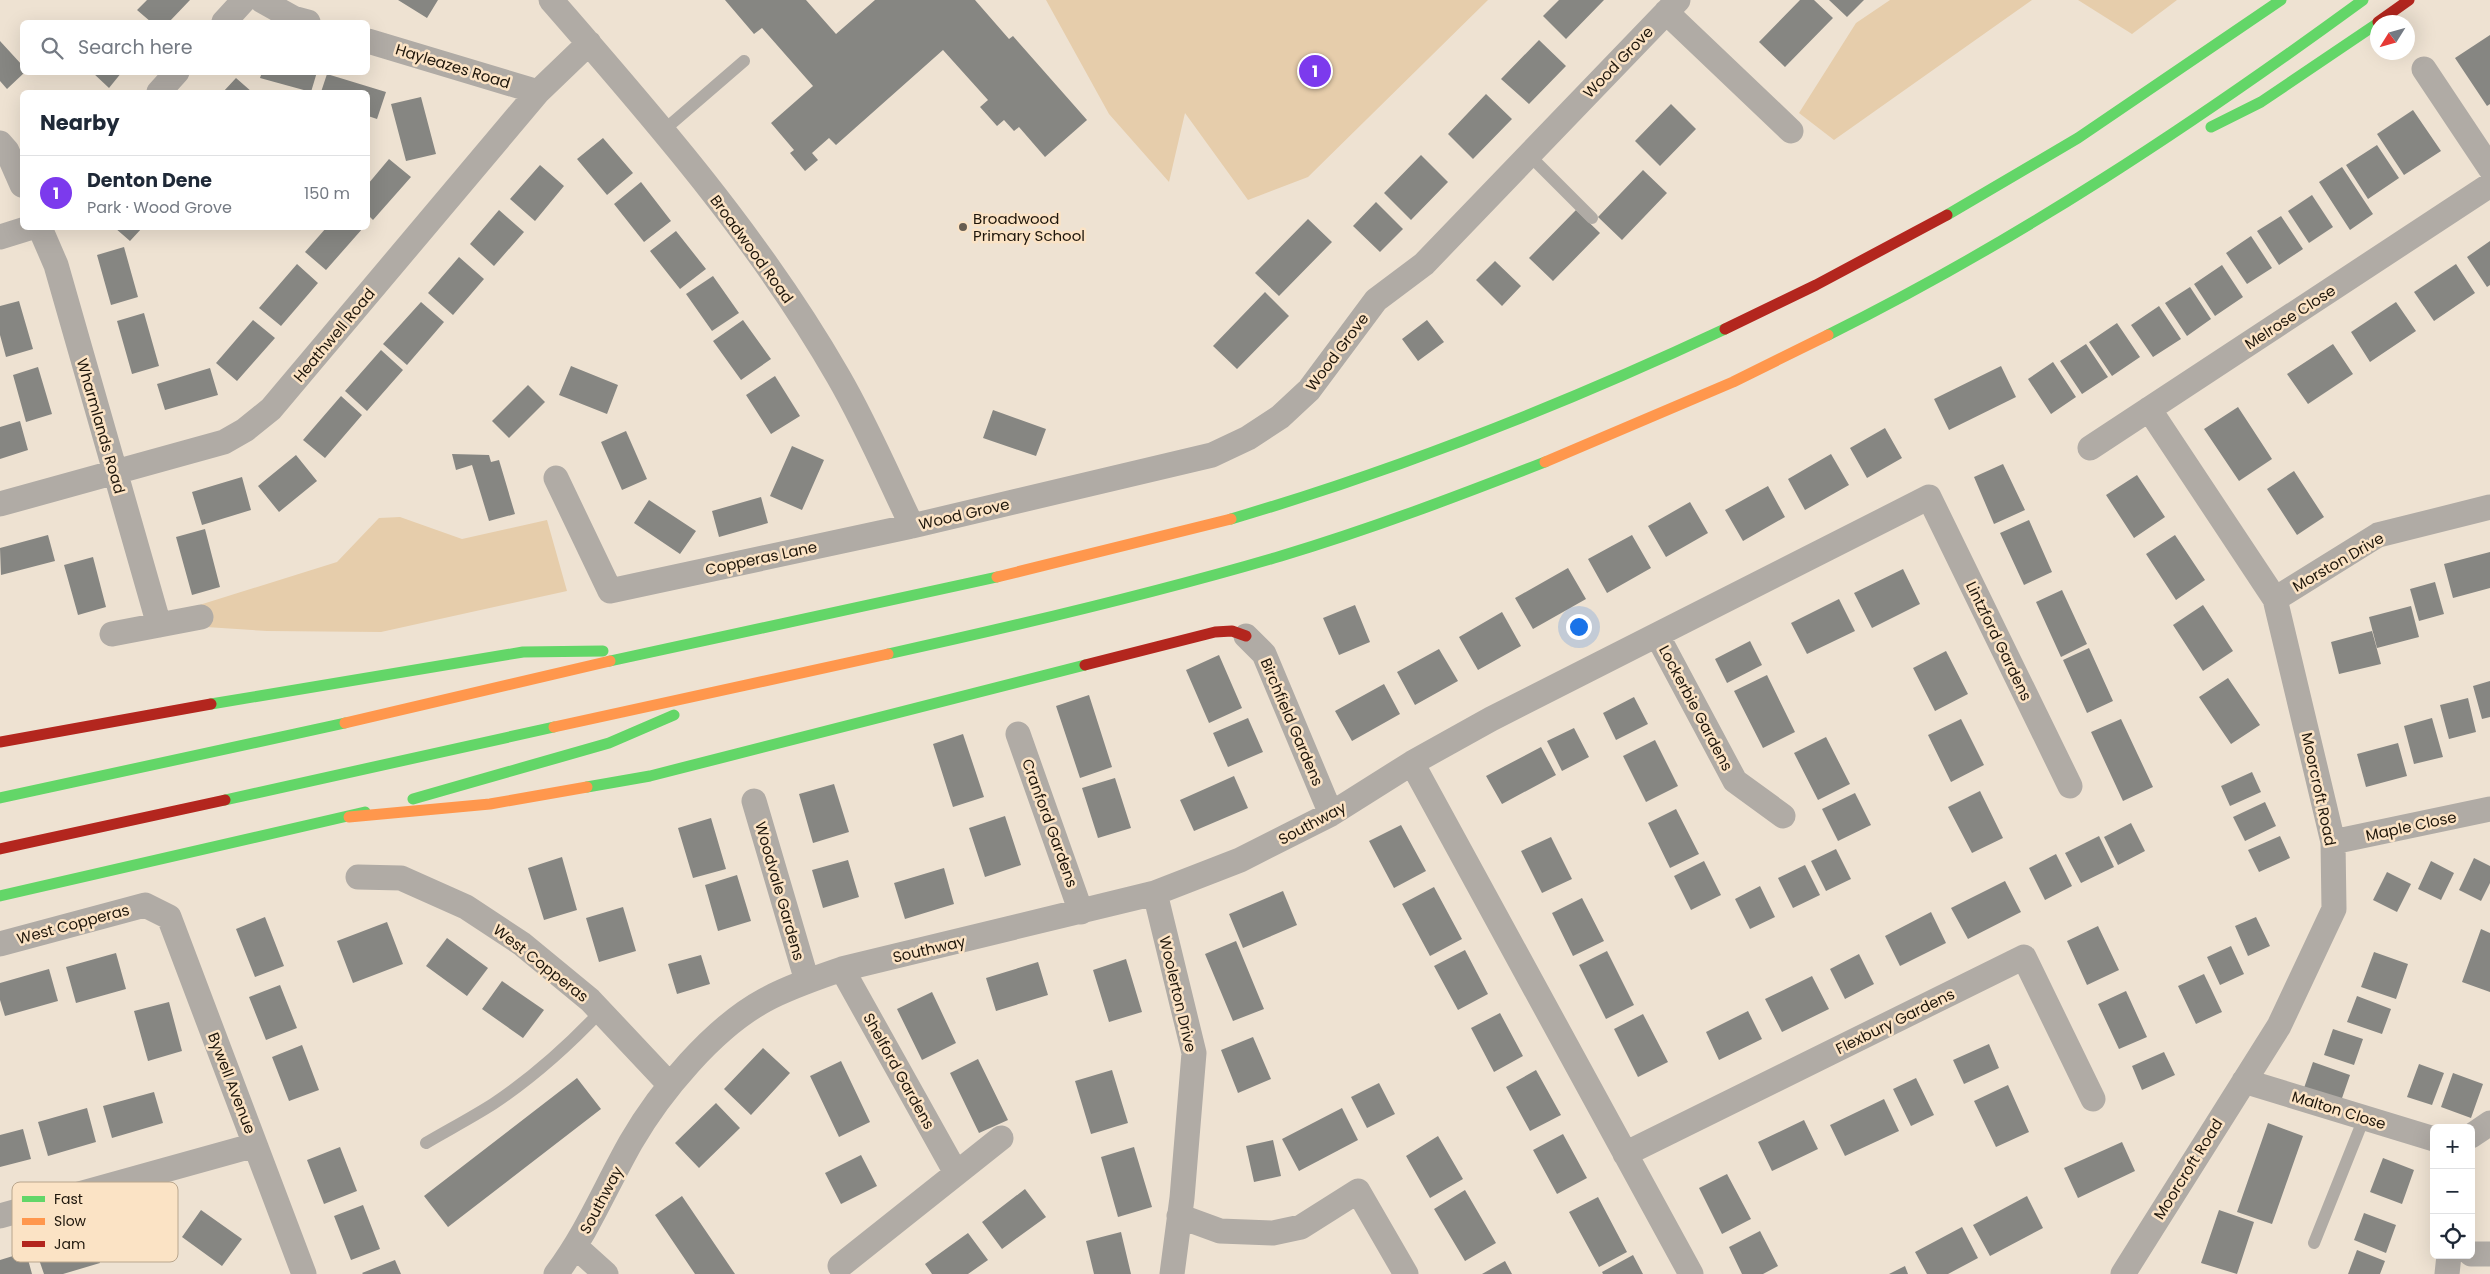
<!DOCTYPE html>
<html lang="en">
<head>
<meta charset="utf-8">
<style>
  :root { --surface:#fff; --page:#f6f6f7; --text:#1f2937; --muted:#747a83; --line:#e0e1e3; --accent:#7c3aed }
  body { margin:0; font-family:Poppins,sans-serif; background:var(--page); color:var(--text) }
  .controls { position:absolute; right:15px; bottom:15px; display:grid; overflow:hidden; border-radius:8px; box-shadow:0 5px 20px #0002 }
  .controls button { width:45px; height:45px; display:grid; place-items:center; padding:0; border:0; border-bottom:1px solid var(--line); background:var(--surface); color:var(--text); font:25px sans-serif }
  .compass { position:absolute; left:2370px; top:15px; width:45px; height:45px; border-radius:50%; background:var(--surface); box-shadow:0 5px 20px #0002; rotate:233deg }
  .you { position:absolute; left:1578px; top:626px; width:18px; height:18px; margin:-12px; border:4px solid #fff; border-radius:50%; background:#1a73e8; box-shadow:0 0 0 8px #1a73e833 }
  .badge { display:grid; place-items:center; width:32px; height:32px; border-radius:50%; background:var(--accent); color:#fff; font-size:16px; font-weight:700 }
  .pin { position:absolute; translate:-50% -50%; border:2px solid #fff; box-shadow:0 1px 5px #0006 }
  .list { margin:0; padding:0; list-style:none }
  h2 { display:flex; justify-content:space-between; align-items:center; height:65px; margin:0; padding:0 20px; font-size:21px }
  h2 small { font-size:16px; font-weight:400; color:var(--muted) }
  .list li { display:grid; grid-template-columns:32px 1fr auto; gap:15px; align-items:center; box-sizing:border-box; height:75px; padding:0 20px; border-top:1px solid var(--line) }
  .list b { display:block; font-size:19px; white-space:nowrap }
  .list p { margin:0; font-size:16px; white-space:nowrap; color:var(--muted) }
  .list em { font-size:16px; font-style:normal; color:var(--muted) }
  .icon { flex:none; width:28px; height:28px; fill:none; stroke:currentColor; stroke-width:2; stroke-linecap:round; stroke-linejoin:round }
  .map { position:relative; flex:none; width:2490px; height:1274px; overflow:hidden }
  .search { position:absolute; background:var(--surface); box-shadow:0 5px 20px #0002; left:20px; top:20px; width:350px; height:55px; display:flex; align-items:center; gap:12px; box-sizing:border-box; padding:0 18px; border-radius:8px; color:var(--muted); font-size:19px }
  .panel { position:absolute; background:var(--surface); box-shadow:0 5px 20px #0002; left:20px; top:90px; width:350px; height:140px; border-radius:8px }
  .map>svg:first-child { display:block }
  .green { fill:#e6cdab }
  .building { fill:#868682 }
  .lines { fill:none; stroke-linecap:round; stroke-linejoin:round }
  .lane { stroke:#b0aba5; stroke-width:12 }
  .street { stroke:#b0aba5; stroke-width:25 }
  .fast { stroke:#63d668; stroke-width:11 }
  .slow { stroke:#ff974d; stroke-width:11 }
  .jam { stroke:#b3261e; stroke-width:11 }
  .poi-dot { fill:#675d51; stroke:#fbe3c5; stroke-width:2 }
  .labels { text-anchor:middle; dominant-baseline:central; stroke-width:5; stroke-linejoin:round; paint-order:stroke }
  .street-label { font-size:15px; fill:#1e160b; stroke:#fbe3c5 }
  .poi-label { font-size:15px; fill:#1e160b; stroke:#fbe3c5; text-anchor:start }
  .key { fill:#fbe3c5; stroke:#b9a68d; stroke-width:1 }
  .key-label { font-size:14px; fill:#1e160b }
</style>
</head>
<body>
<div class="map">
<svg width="2490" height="1274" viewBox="0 0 2490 1274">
  <rect width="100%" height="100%" fill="#eee2d2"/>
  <path class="green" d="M1046 0H1488L1308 177 1248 200 1185 113 1169 182 1109 114Z
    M1890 0H2032L1834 140 1799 113 1856 23Z
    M2078 0H2177L2132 34Z
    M400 517 462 539 547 520 567 591 381 632 267 631 206 627 193 607 337 562 379 518Z"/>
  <path class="building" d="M147 0H190L169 22H151L137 10Z
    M398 0H438L427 18Z
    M725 0H806L836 34 875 0H975L1009 39 1013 36 1087 120 1045 157 1019 127 1014 131 1004 120 997 126 980 107 988 100 943 50 836 145 829 138 812 153 818 160 805 171 790 153 794 150 771 123 813 86 762 28 754 34Z
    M1559 0H1604L1566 39 1543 16Z
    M1800 0H1814L1833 18 1785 67 1759 42Z
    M1829 0H1864L1847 17Z
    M2490 35V104L2487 106 2455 58Z
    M1539 40 1566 66 1529 104 1501 79Z
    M0 41 22 65V72H25L7 89 0 81Z
    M92 72H122L109 88Z
    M262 72H317L311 92 260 78Z
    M327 74 386 92 377 119 368 116V92H321Z
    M236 78 252 92H223Z
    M1486 94 1512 119 1473 159 1448 134Z
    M421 97 436 154 406 161 391 104Z
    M1671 104 1696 129 1660 166 1635 141Z
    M2413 110 2441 151 2404 175 2377 134Z
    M603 138 633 173 607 195 577 159Z
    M2377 145 2399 178 2368 199 2346 165Z
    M1421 155 1448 182 1411 220 1384 193Z
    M389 159 411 177 373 220 368 215V184Z
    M540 165 564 186 535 221 510 199Z
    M2342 167 2373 214 2350 230 2319 182Z
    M1643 170 1667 193 1622 240 1598 217Z
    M641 182 671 221 644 242 614 204Z
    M2312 195 2333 227 2309 243 2288 211Z
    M1376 202 1403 229 1380 252 1353 226Z
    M499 210 524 232 494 266 470 244Z
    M1576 210 1600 233 1553 281 1529 258Z
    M2281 216 2303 249 2279 265 2257 231Z
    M1308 219 1332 242 1279 296 1255 273Z
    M115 228H142L130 241Z
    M326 228H363L326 270 305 252Z
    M676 231 706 269 680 289 650 251Z
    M2251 236 2272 268 2247 284 2226 253Z
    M2490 241V285L2487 287 2467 257Z
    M124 247 138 297 111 305 97 255Z
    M459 257 484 279 453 315 428 293Z
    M1495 261 1521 286 1502 306 1476 280Z
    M297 264 318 283 281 326 259 308Z
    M2456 264 2475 293 2434 321 2414 292Z
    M2222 265 2243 297 2215 316 2194 284Z
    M713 276 739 313 712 331 686 294Z
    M2190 287 2211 319 2187 336 2165 303Z
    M1265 292 1289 316 1237 369 1213 346Z
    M19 301 33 349 6 357 0 335V306Z
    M421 302 444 322 407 365 383 344Z
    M2396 302 2416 331 2370 362 2351 332Z
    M2159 306 2181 339 2153 357 2131 325Z
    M144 313 159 366 132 374 117 321Z
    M253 320 275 338 237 381 216 363Z
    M743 320 771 359 741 380 713 341Z
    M1427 320 1444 342 1418 361 1402 339Z
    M2117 323 2140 357 2112 376 2089 342Z
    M2086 344 2108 377 2082 394 2060 361Z
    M2333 344 2353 374 2308 404 2287 374Z
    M381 350 403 370 367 411 345 391Z
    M2053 362 2076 397 2051 414 2028 379Z
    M571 366 618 385 607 414 559 395Z
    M2001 366 2016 397 1949 430 1934 399Z
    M38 367 52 414 26 422 13 375Z
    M210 368 218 395 165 410 157 384Z
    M775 376 800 416 771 434 746 395Z
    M528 385 545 402 509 438 492 421Z
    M341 396 362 415 325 458 303 440Z
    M2238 407 2272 459 2239 481 2204 429Z
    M993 410 1046 429 1036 456 983 438Z
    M20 421 28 450 0 459V427Z
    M1885 428 1902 458 1867 478 1850 448Z
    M626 431 647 479 622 490 601 442Z
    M792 446 824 460 802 510 770 496Z
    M452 454 489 455 491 462 499 460 515 514 489 521 472 465 456 470Z
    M1831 454 1849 485 1805 510 1788 479Z
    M296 455 317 481 279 512 258 486Z
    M2003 464 2025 510 1994 524 1974 477Z
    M2294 471 2324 517 2297 535 2267 489Z
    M2137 475 2165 517 2134 538 2106 495Z
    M242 477 251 510 202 525 192 492Z
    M1768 486 1785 517 1743 541 1725 510Z
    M761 497 768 523 719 537 712 511Z
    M649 500 696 531 680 554 634 523Z
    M1690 502 1708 533 1666 557 1648 526Z
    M2029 520 2052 572 2024 585 2000 533Z
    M205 529 220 587 192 595 176 537Z
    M48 535 55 561 1 575 0 548Z
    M1632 535 1651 568 1607 593 1588 559Z
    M2175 535 2205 580 2176 600 2146 554Z
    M2490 552V588L2453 598 2444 564Z
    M93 557 106 607 78 615 64 565Z
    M1568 568 1586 599 1533 629 1515 598Z
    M1903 569 1920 604 1872 628 1854 593Z
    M2435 582 2444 614 2419 621 2410 589Z
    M2062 590 2087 644 2061 657 2036 602Z
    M1839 599 1855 631 1807 654 1791 623Z
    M1355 605 1370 642 1339 655 1323 618Z
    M2203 605 2233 651 2203 671 2173 625Z
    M2411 606 2419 637 2377 648 2369 617Z
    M1502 612 1521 646 1478 670 1459 637Z
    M2372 631 2381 664 2339 674 2331 642Z
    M1750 641 1762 665 1727 683 1715 659Z
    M2089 648 2113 701 2087 713 2063 660Z
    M1439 649 1458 681 1415 705 1397 672Z
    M1946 651 1968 694 1935 711 1913 668Z
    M1219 655 1242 708 1209 723 1186 670Z
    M1767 675 1795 732 1763 748 1734 691Z
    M2228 678 2260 725 2231 744 2199 697Z
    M2490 681V717L2482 719 2473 686Z
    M1384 684 1400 714 1352 741 1335 711Z
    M1089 695 1112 767 1080 778 1056 706Z
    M1634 697 1648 724 1616 740 1603 713Z
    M2468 698 2476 732 2449 739 2440 705Z
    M1248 718 1263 752 1228 767 1213 733Z
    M2432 718 2443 757 2414 764 2404 726Z
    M1961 719 1984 765 1951 782 1928 735Z
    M2121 719 2153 787 2123 801 2091 732Z
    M1574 728 1589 757 1562 771 1547 741Z
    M963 734 984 797 953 807 933 744Z
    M1826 737 1850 784 1818 800 1794 753Z
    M1655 740 1678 786 1646 802 1623 756Z
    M2398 743 2407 776 2366 787 2357 754Z
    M1541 747 1556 775 1502 804 1486 776Z
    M2252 772 2261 792 2230 806 2221 786Z
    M1234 776 1248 808 1194 831 1180 800Z
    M1115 778 1131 828 1098 838 1082 788Z
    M834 784 849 832 813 843 799 794Z
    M1980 791 2003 838 1972 853 1948 807Z
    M1855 793 1871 825 1838 841 1822 809Z
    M2265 802 2276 826 2245 841 2233 817Z
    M1676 809 1699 854 1670 868 1648 823Z
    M1005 816 1021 865 985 877 969 828Z
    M711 818 726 869 693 878 678 828Z
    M2131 823 2145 851 2118 865 2104 837Z
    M1401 825 1426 871 1394 888 1369 841Z
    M2099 836 2114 867 2081 883 2065 853Z
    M2280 836 2290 858 2259 872 2248 850Z
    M1551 837 1572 879 1542 893 1521 851Z
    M1836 849 1851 879 1826 891 1811 861Z
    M2056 854 2072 886 2045 900 2029 868Z
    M562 857 577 910 544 920 528 868Z
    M2474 858 2490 866V883L2481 901 2459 890Z
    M848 860 859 897 823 908 812 870Z
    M1704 861 1721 895 1691 910 1674 876Z
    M2431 861 2454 873 2441 900 2418 889Z
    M1805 865 1820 895 1793 908 1778 878Z
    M944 868 954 904 905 919 894 883Z
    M2387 872 2411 884 2397 912 2373 900Z
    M737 875 751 921 718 931 705 885Z
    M2005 881 2021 912 1968 939 1951 908Z
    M1760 886 1775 917 1750 929 1735 899Z
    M1434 887 1462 939 1430 956 1402 904Z
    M1283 891 1297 925 1243 948 1229 914Z
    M1582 898 1604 941 1573 956 1552 913Z
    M623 907 636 951 599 962 586 918Z
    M1931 912 1946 943 1900 966 1885 936Z
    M265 917 284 966 255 977 236 929Z
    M2256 917 2270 946 2248 956 2235 926Z
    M387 922 403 964 353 983 337 941Z
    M2098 926 2119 970 2087 985 2067 941Z
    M2481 929 2490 933V992L2462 982Z
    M447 938 488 968 467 996 426 966Z
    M1236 941 1264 1009 1233 1021 1205 954Z
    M2231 946 2244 974 2220 985 2207 957Z
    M1465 950 1488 994 1458 1010 1434 966Z
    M1607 951 1634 1005 1606 1019 1579 965Z
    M2374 952 2408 964 2396 999 2361 987Z
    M116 953 126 989 76 1003 66 967Z
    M1859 954 1874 984 1845 999 1830 969Z
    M701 955 710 984 677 994 668 964Z
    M1126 959 1142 1012 1109 1022 1093 970Z
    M1038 962 1048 995 996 1011 986 978Z
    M49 969 58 1001 5 1016 0 1000V983Z
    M2204 974 2222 1012 2196 1024 2178 986Z
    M1812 976 1829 1009 1782 1032 1765 999Z
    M502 981 544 1010 523 1038 482 1009Z
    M280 985 297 1028 266 1040 249 997Z
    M2126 991 2147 1037 2119 1049 2098 1004Z
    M932 992 956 1043 922 1060 897 1009Z
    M2357 996 2391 1009 2382 1034 2347 1022Z
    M169 1002 182 1051 148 1061 134 1011Z
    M1748 1011 1762 1039 1719 1060 1706 1032Z
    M1500 1013 1523 1056 1494 1072 1471 1028Z
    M1643 1014 1668 1062 1638 1077 1614 1029Z
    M2333 1029 2363 1039 2354 1065 2324 1055Z
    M1253 1037 1271 1079 1238 1093 1221 1050Z
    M1989 1044 1999 1068 1964 1084 1953 1060Z
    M302 1045 319 1090 289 1101 272 1057Z
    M763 1048 790 1073 751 1115 724 1089Z
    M2164 1052 2175 1075 2142 1090 2132 1066Z
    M978 1059 1008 1120 979 1133 950 1073Z
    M841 1061 870 1122 839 1137 810 1076Z
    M2313 1062 2350 1075 2341 1101 2304 1088Z
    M2419 1064 2444 1073 2432 1105 2407 1097Z
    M1112 1070 1128 1123 1091 1134 1075 1081Z
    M1536 1070 1561 1115 1530 1131 1506 1087Z
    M2453 1073 2483 1084 2471 1118 2441 1107Z
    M577 1078 601 1109 448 1227 424 1196Z
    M1916 1078 1934 1115 1911 1126 1893 1089Z
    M1379 1083 1395 1114 1367 1128 1351 1097Z
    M2008 1085 2029 1132 1996 1147 1974 1101Z
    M154 1092 163 1123 112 1138 103 1106Z
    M1884 1099 1899 1131 1845 1156 1830 1125Z
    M716 1103 740 1128 699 1168 675 1143Z
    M87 1108 96 1142 48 1156 38 1122Z
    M1342 1108 1358 1140 1299 1171 1282 1139Z
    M1804 1120 1818 1149 1772 1171 1758 1142Z
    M2268 1123 2303 1136 2272 1224 2237 1212Z
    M23 1129 31 1159 0 1167V1135Z
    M1563 1134 1587 1178 1557 1194 1533 1150Z
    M1438 1136 1463 1179 1430 1198 1406 1156Z
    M1273 1140 1281 1176 1254 1182 1246 1146Z
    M2122 1142 2135 1171 2078 1198 2064 1168Z
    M340 1147 357 1191 324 1204 307 1160Z
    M1134 1147 1152 1207 1118 1217 1101 1157Z
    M861 1155 877 1186 841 1204 825 1173Z
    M2383 1158 2414 1170 2402 1204 2370 1192Z
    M1727 1174 1751 1219 1722 1234 1699 1188Z
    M1025 1189 1046 1217 1002 1249 982 1222Z
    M1465 1190 1496 1243 1465 1261 1434 1209Z
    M682 1196 735 1274H695L655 1215Z
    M2027 1196 2043 1228 1990 1256 1973 1225Z
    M1598 1197 1627 1252 1599 1267 1569 1212Z
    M363 1205 380 1249 351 1260 334 1216Z
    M201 1210 242 1239 222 1266 182 1237Z
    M2219 1210 2254 1222 2237 1274 2201 1263Z
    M2364 1213 2396 1225 2386 1253 2354 1240Z
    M1962 1227 1978 1258 1948 1274H1927L1915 1252Z
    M90 1231 100 1263 63 1274H44L35 1248Z
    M1760 1231 1778 1266 1763 1274H1742L1729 1247Z
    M1121 1232 1131 1274H1094L1086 1241Z
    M968 1233 988 1260 968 1274H932L925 1264Z
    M2357 1250 2385 1261 2380 1274H2348Z
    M26 1252 32 1274H0V1260Z
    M1633 1255 1643 1274H1603L1602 1272Z
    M395 1260 401 1274H363L362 1273Z
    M1505 1261 1512 1274H1482Z
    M1905 1266 1908 1274H1889Z"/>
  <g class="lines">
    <path class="lane" d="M664 130 744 61
      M1529 155 1592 218
      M426 1143C448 1130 471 1118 493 1104 532 1078 568 1046 601 1011
      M2314 1243 2364 1118"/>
    <path class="street" d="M261 0 293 18 308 22
      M551 0C654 118 760 240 838 376 866 424 888 476 912 526
      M1666 12 1791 131
      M224 22 244 0
      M368 41 538 92
      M2424 69 2490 168
      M159 92 177 72
      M0 143 7 151 22 185
      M40 228 56 265 159 625
      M0 237 29 228
      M2090 448 2490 185
      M556 478 610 591 912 526 1212 455 1248 438 1280 417 1309 390 1376 300 1424 264 1678 0
      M0 504 224 442 245 430 271 409 538 92 589 43
      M2275 599 2378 535 2490 507
      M112 634 201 617
      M1657 635 1735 781 1783 816
      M1246 636 1264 654 1331 814
      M1018 734 1081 912
      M1412 763 1691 1274
      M754 801 807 981
      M2333 842 2490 809
      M358 877 401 878 466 907 522 944 590 1000 670 1085
      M1155 893 1194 1053 1182 1198 1172 1274
      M0 944 145 905 169 917 304 1274
      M842 969 956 1173
      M2244 1081 2434 1139
      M2471 1136 2490 1123
      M1625 1154 2024 957 2093 1099
      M0 1216 255 1145
      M1179 1216 1220 1231 1273 1233 1301 1227 1358 1191 1406 1274
      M576 1247 606 1274
      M2471 1254H2490
      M840 1266 1001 1138
      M556 1274C587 1233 606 1186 631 1142 660 1092 713 1028 765 1000 789 987 816 978 842 969L1155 893 1240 860 1331 814 1412 763 1491 719 1929 497 2070 786
      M2123 1274 2279 1026 2334 909 2333 842 2275 599 2149 409
      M2447 1274 2449 1255"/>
    <path class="fast" d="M2211 127 2261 102 2378 23
      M1947 215 2078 138 2281 0
      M1828 335C2019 240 2192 125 2363 0
      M1231 519C1401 469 1565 404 1725 329
      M888 654C1020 625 1152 594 1281 556 1371 529 1458 496 1545 462
      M610 661 997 577
      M211 704 523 652 603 651
      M587 787 650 776 1085 665
      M0 798 345 723
      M413 799 609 743 674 715
      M225 800 554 727
      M0 896 365 812"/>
    <path class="slow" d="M1545 462 1733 382 1828 335
      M997 577 1231 519
      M345 723 610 661
      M554 727 888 654
      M349 817 490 804 587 787"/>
    <path class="jam" d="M2378 22 2409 0
      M1725 329 1816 285 1947 215
      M1085 665 1215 632 1232 631 1246 636
      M0 742 211 704
      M0 849 225 800"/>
  </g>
  <circle class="poi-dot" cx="963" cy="227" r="5"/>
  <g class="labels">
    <g class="street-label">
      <text transform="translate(1618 62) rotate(-46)">Wood Grove</text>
      <text transform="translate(453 66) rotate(17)">Hayleazes Road</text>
      <text transform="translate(752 249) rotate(54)">Broadwood Road</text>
      <text transform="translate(2290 317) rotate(-33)">Melrose Close</text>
      <text transform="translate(334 335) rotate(-50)">Heathwell Road</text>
      <text transform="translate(1337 352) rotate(-53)">Wood Grove</text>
      <text transform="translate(101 426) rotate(74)">Wharmlands Road</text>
      <text transform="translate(964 514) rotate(-13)">Wood Grove</text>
      <text transform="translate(761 558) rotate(-12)">Copperas Lane</text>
      <text transform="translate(2338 562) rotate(-30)">Morston Drive</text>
      <text transform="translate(1999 641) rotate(64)">Lintzford Gardens</text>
      <text transform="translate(1696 708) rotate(62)">Lockerbie Gardens</text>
      <text transform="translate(1292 722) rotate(67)">Birchfield Gardens</text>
      <text transform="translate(2319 789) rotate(78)">Moorcroft Road</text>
      <text transform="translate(1050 823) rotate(70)">Cranford Gardens</text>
      <text transform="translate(1312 823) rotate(-28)">Southway</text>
      <text transform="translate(2411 826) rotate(-12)">Maple Close</text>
      <text transform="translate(780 891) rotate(74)">Woodvale Gardens</text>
      <text transform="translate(73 924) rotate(-15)">West Copperas</text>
      <text transform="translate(929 949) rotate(-13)">Southway</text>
      <text transform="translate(541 963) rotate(38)">West Copperas</text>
      <text transform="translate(1178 994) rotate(77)">Woolerton Drive</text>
      <text transform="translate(1895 1021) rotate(-26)">Flexbury Gardens</text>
      <text transform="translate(899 1071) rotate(61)">Shelford Gardens</text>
      <text transform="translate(232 1083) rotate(69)">Bywell Avenue</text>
      <text transform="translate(2339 1110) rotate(17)">Malton Close</text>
      <text transform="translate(2188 1169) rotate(-58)">Moorcroft Road</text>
      <text transform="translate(601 1200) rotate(-62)">Southway</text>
    </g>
    <g class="poi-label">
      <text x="973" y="218">Broadwood<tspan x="973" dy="17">Primary School</tspan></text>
    </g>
  </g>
  <rect x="12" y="1182" width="166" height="80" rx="8" class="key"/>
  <rect x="22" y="1196" width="23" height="6" fill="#63d668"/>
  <rect x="22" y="1218" width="23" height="7" fill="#ff974d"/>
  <rect x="22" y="1241" width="23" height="6" fill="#b3261e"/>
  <g class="key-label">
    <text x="54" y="1204">Fast</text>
    <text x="54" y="1226">Slow</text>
    <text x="54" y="1249">Jam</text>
  </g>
</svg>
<div class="controls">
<button>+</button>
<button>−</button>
<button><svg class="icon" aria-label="locate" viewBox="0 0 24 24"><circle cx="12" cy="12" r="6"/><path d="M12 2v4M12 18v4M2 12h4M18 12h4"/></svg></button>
</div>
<svg class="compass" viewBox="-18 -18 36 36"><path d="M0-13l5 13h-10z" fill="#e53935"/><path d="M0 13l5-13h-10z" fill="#747a83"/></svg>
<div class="you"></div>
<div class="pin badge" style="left:1315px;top:71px">1</div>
<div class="search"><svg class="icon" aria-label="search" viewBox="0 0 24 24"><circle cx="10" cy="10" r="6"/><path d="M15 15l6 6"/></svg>Search here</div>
<section class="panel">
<h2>Nearby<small></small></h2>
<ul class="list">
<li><span class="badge">1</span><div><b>Denton Dene</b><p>Park · Wood Grove</p></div><em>150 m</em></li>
</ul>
</section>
</div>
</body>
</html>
